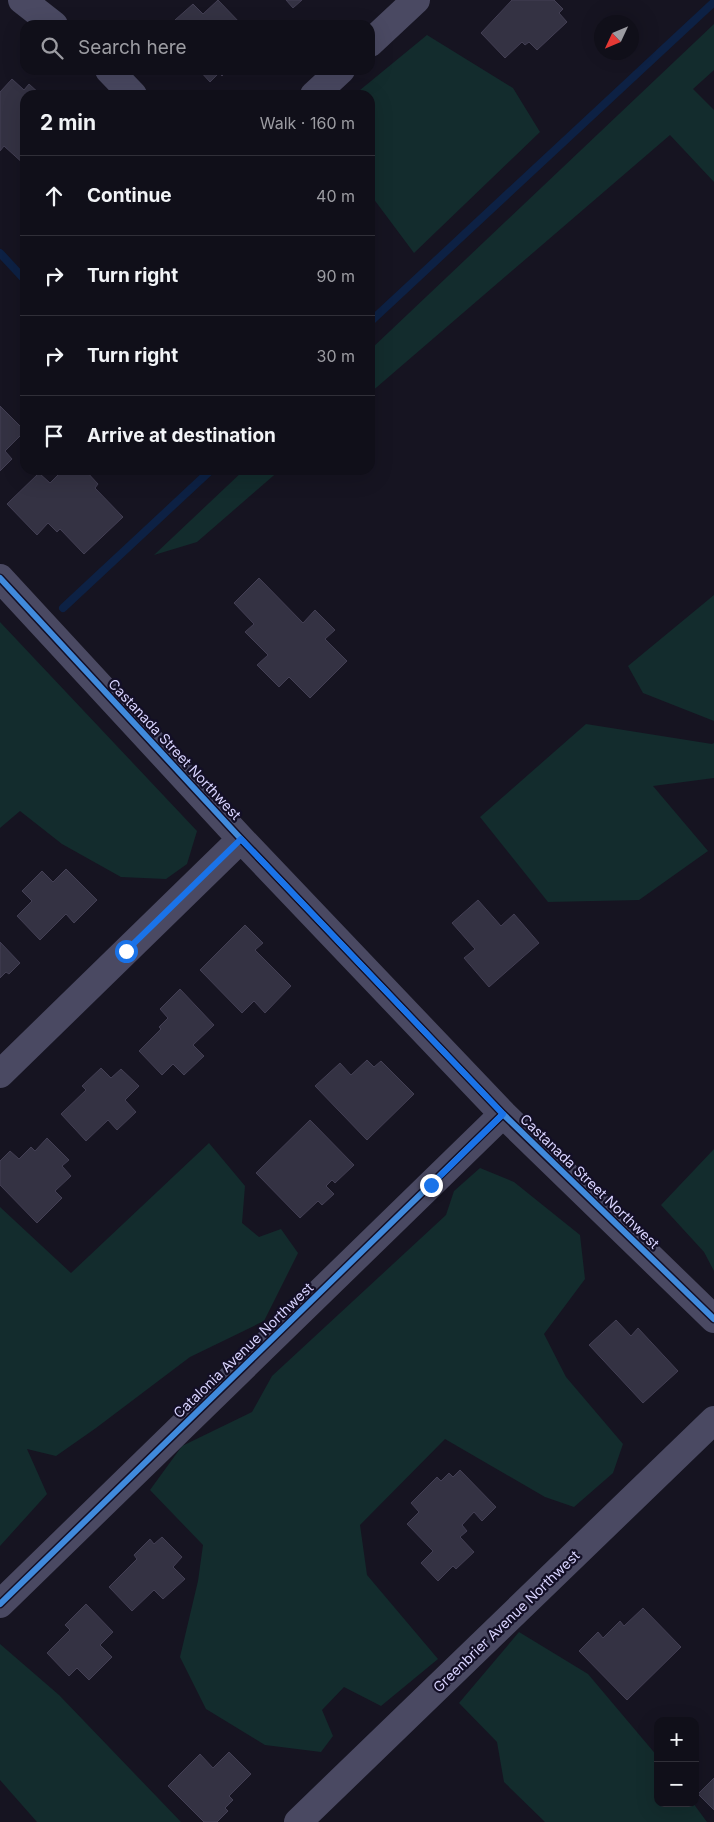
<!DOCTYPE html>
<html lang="en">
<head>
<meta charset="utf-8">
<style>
  :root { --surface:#100f19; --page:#191822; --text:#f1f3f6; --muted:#9c9ca2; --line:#302f38 }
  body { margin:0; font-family:Inter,sans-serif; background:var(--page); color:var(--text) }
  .controls { position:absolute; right:15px; bottom:15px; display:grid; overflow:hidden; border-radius:10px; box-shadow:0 5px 20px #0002 }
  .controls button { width:45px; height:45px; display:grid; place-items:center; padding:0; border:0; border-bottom:1px solid var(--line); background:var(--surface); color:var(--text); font:25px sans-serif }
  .compass { position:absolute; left:594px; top:15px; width:45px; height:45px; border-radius:50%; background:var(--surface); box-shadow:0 5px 20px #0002; rotate:226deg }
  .stop { position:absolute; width:15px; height:15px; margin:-11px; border:4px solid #1a73e8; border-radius:50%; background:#fff }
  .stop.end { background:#1a73e8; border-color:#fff; box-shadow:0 1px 5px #0008 }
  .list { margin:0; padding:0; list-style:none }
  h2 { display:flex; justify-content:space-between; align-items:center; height:65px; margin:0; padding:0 20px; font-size:21px }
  h2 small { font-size:16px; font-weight:400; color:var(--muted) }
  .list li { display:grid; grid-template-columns:32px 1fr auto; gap:15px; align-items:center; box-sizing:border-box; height:80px; padding:0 20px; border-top:1px solid var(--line) }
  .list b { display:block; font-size:19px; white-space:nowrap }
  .list em { font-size:16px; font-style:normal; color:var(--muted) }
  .icon { flex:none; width:28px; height:28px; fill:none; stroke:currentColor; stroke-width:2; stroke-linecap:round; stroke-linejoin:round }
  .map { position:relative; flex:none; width:714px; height:1822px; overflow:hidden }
  .search { position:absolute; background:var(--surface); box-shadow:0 5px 20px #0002; left:20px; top:20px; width:355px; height:55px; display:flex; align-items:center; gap:12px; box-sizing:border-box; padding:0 18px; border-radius:15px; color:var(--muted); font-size:19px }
  .panel { position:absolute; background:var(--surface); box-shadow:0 5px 20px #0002; left:20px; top:90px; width:355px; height:385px; border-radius:15px }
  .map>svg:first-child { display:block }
  .green { fill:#132c2d }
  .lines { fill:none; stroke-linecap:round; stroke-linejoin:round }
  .stream { stroke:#0d2144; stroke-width:8 }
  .building { fill:#343243; stroke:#433f54 }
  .minor { stroke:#4a4962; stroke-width:28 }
  .cycleway-casing { stroke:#130f26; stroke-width:9 }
  .cycleway { stroke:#408adc; stroke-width:6 }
  .route { stroke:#1a73e8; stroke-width:6 }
  .labels { text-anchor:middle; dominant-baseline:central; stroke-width:4.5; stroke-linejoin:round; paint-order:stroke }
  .street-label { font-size:14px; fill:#d9d4ff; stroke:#130f26 }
</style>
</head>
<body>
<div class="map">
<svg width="714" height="1822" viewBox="0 0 714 1822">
  <rect width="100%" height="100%" fill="#161421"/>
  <path class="green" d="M714 24V70L693 89 714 110V182L670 135 370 393V350Z
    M427 35 513 88 540 132 414 253 370 194V95H354Z
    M244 470H280L197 542 154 555Z
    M714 595V721L643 693 628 666Z
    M0 622 197 831 187 864 166 879 121 877 62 844 20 811 0 828Z
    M586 724 712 744 714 743V778L653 786 708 851 639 900 548 902 480 817Z
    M209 1143 245 1186 242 1223 259 1237 281 1229 298 1253 264 1321 190 1357 96 1428 56 1456 27 1449 47 1494 0 1546V1207L71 1273Z
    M714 1149V1271L704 1252 661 1205Z
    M480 1168 514 1182 580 1235 585 1279 544 1334 566 1377 623 1444 613 1473 574 1507 545 1497 445 1439 360 1525 367 1575 438 1659 381 1706 344 1687 322 1710 333 1736 321 1752 265 1745 206 1709 180 1657 198 1581 203 1545 150 1490 182 1446 252 1412 272 1376 446 1215 454 1191Z
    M519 1632 588 1674 658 1757V1803H693L707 1822H545L504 1782 497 1742 459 1703Z
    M0 1644 59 1695 181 1822H37L0 1780Z"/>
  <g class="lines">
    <path class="stream" d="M0 253 25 280
      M370 322 714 2
      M63 608 211 470"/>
  </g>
  <path class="building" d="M218 0 242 25H180L175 20 193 4 203 14Z
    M286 0H302L293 8Z
    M512 0H554L563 9 559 13 567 22 537 50 529 42 525 45 522 42 505 58 481 33Z
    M199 70H228L222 76 219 73 210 82Z
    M12 79 24 90 29 84 41 95H25V165L4 146 0 151V92Z
    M0 406 25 431 5 451 12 459 0 471Z
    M63 470H85L98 484 95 488 123 517 84 554 60 529 57 532 48 523 37 535 7 504 39 473 50 483Z
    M259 578 303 623 315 610 335 630 325 639 347 661 310 698 289 677 279 687 257 665 268 655 245 632 254 624 234 603Z
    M66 869 97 900 74 923 66 914 40 940 17 916 32 901 22 891 42 871 53 882Z
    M478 900 501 926 514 914 539 943 489 987 464 958 475 949 452 923Z
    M245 925 263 943 255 950 291 986 265 1013 254 1001 242 1013 200 970Z
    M0 942 20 963 9 974 6 972 0 978Z
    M180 989 214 1025 193 1045 204 1056 184 1075 173 1064 162 1075 139 1051 161 1029 159 1027 168 1018 160 1009Z
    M367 1060 374 1067 381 1061 414 1094 367 1140 315 1086 340 1063 351 1075Z
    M101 1068 111 1078 121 1069 139 1086 125 1100 136 1112 117 1130 108 1120 86 1141 61 1114 86 1090 82 1086Z
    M310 1120 354 1165 335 1183 332 1180 326 1186 334 1194 322 1205 318 1201 300 1218 256 1173Z
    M47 1138 69 1160 62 1166 71 1176 55 1191 62 1198 37 1223 0 1185V1161L10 1151 19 1159 31 1147 35 1151Z
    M616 1320 631 1336 638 1328 678 1371 643 1403 589 1345Z
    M460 1470 496 1507 482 1521 474 1512 462 1525 467 1531 460 1537 474 1552 456 1569 453 1566 438 1581 421 1563 433 1551 407 1524 419 1512 411 1503 437 1477 441 1481 449 1473 453 1477Z
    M162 1537 182 1557 173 1567 185 1579 163 1599 154 1590 132 1611 109 1587 137 1559 134 1555 150 1539 154 1544Z
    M86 1604 113 1632 100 1645 112 1657 89 1680 77 1668 69 1676 47 1653 70 1630 65 1625Z
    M643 1608 681 1647 627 1700 579 1651 598 1632 603 1638 620 1621 624 1626Z
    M229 1752 251 1774 229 1796 233 1800 225 1808 228 1811 217 1822H204L168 1786 200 1754 213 1768Z
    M714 1778V1810L698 1794Z"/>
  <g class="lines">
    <path class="minor" d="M22 0 54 25
      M370 43 416 0
      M109 70 133 95
      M314 95 341 70
      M0 578 241 839 503 1114 714 1319
      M0 1074 241 839
      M0 1604 503 1114
      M298 1822 714 1420"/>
    <defs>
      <path id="cycleway" d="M0 578 241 839 503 1114 714 1319
        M0 1604 503 1114"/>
    </defs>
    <use href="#cycleway" class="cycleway-casing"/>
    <use href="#cycleway" class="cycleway"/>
  </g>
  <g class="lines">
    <path class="route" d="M126 951 241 839 503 1114 431 1185"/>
  </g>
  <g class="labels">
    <g class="street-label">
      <text transform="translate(175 749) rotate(47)">Castanada Street Northwest</text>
      <text transform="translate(590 1181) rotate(44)">Castanada Street Northwest</text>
      <text transform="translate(243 1350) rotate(-44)">Catalonia Avenue Northwest</text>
      <text transform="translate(506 1621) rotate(-44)">Greenbrier Avenue Northwest</text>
    </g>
  </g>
</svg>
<div class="controls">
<button>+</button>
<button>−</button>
</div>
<svg class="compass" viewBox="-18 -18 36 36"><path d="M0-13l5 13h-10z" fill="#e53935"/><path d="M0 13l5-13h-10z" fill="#9c9ca2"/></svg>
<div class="stop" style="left:126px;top:951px"></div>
<div class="stop end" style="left:431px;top:1185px"></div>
<div class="search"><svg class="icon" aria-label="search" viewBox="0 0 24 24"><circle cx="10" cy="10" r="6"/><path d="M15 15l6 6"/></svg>Search here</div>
<section class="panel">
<h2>2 min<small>Walk · 160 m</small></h2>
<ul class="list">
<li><svg class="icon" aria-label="ahead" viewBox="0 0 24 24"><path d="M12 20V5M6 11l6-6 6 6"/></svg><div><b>Continue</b></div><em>40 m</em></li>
<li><svg class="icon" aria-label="right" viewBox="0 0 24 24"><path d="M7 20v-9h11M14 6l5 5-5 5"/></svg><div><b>Turn right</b></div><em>90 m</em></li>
<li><svg class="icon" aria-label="right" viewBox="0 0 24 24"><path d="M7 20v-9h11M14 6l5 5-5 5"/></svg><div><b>Turn right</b></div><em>30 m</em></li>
<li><svg class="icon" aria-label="arrive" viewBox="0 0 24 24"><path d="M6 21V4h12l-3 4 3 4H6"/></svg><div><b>Arrive at destination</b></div></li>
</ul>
</section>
</div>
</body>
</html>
